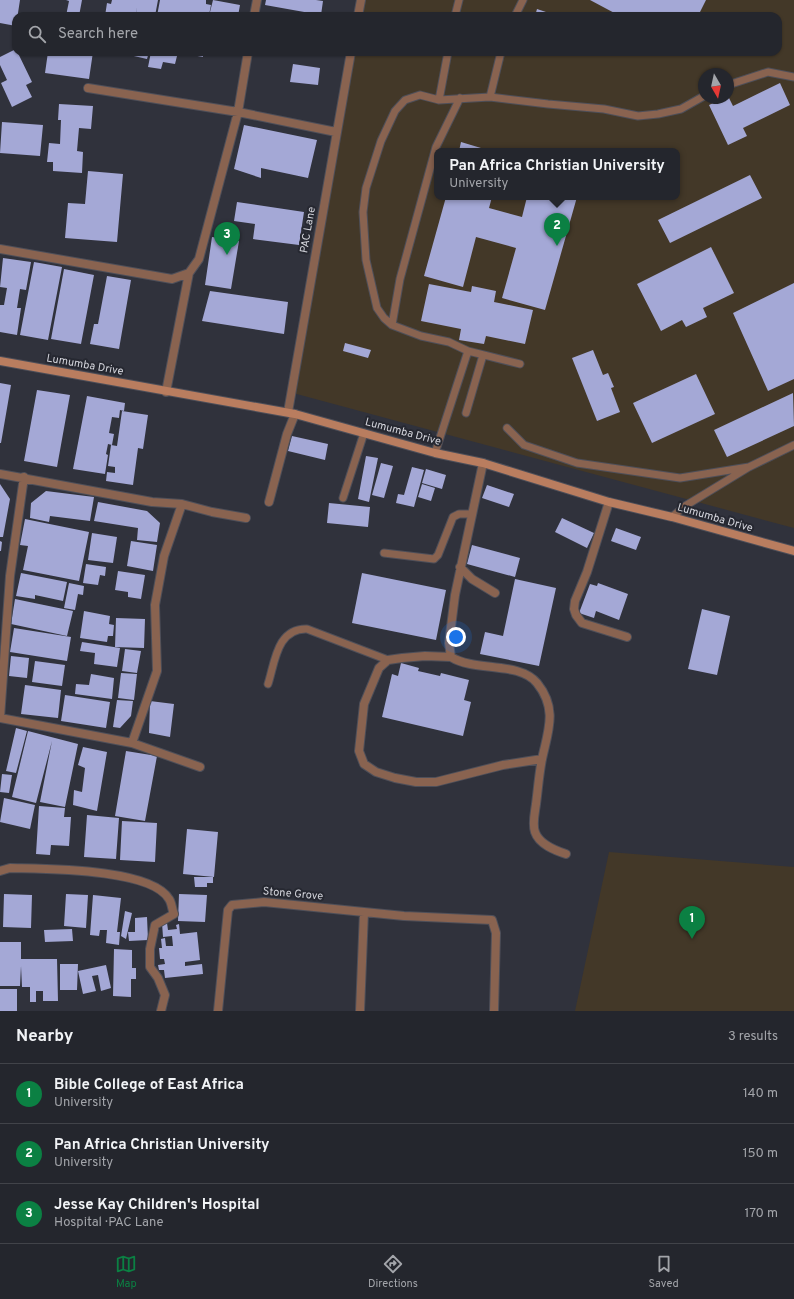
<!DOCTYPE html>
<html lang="en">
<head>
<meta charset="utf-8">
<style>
  :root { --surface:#24262d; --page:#303239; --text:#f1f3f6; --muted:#a3a5aa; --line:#414349; --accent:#0b8043 }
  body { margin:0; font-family:Overpass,sans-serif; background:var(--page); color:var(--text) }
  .compass { position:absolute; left:698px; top:68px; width:36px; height:36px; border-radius:50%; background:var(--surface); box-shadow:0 1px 3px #0004; rotate:171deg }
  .you { position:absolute; left:456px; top:637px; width:14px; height:14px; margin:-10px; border:3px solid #fff; border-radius:50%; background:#1a73e8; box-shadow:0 0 0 6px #1a73e833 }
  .badge { display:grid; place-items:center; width:26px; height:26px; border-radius:50%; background:var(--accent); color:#fff; font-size:13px; font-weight:700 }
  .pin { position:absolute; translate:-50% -33px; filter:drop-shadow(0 1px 2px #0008) }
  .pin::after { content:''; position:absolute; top:21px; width:14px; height:12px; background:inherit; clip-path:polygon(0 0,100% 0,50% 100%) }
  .popup { position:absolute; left:434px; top:148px; width:246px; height:52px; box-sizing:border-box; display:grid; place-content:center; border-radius:8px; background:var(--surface); filter:drop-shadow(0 1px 3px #0005); font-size:13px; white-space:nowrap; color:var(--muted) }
  .popup b { font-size:15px; color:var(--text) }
  .popup::after { content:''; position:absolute; left:50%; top:100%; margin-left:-8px; border:8px solid transparent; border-top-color:var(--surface) }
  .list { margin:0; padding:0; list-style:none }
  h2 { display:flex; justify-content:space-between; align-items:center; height:52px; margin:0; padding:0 16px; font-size:17px }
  h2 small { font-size:13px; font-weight:400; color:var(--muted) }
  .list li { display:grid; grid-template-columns:26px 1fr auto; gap:12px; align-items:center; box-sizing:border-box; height:60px; padding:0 16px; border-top:1px solid var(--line) }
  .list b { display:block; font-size:15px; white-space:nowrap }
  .list p { margin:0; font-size:13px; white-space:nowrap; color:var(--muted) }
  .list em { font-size:13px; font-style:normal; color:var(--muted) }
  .icon { flex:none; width:22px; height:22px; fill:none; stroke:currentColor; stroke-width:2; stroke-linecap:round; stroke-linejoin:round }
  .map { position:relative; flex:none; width:794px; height:1011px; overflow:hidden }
  .search { position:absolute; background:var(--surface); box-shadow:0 1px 3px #0004; left:12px; right:12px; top:12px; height:44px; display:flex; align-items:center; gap:10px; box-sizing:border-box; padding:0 14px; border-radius:12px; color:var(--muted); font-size:15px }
  .sheet { height:232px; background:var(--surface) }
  nav { display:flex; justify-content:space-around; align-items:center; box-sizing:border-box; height:56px; border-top:1px solid var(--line); background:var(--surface); font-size:11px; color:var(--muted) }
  nav a { display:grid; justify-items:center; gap:2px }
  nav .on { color:var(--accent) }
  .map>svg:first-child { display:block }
  .education { fill:#433828; fill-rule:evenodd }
  .building { fill:#a4a8d6 }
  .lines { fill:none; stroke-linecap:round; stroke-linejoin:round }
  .lane-casing { stroke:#4e4f59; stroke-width:9 }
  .street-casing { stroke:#4e4f59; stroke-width:10 }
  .secondary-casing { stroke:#4e4f59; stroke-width:10 }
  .lane { stroke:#896350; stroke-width:7 }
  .street { stroke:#896350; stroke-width:8 }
  .secondary { stroke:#b97d5f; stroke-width:8 }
  .labels { text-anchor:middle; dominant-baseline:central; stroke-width:4; stroke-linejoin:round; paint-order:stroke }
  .street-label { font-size:11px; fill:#d4d5dc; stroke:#262831 }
</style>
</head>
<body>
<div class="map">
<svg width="794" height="1011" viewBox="0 0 794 1011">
  <rect width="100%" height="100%" fill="#30323c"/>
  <path class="education" d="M364 0H794V528L293 393 354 52H778V16H361ZM704 74H728V98H704ZM437 151H677V197H437Z
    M609 852 794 867V1011H575Z"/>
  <path class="building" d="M0 0H20L16 26 0 23Z
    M66 0H82L79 16H66L69 1Z
    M112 0H158L155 16H136L137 7 136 14 130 13 129 16H105L107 3 111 4Z
    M160 0H206V4L211 5 209 15 157 16Z
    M213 0 240 5 238 16H209Z
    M266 0H316L323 1 321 15 265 5Z
    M590 0H706L698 16H620Z
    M537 9 558 16H535Z
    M16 49 32 82 26 85 32 97 12 107 1 83 7 80 0 65V57Z
    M48 52H93L89 79 45 73Z
    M125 52H149L147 59 125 54Z
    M151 52H178L175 64 163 62 161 69 148 67Z
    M192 52H203V57L192 55Z
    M293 64 320 68 318 85 290 82Z
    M780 83 790 105 743 128 747 136 728 145 709 105 724 98H729L733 106Z
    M59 104 93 106 91 129 79 128 77 151 83 152 82 173 53 171V162H47L49 143 60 144 61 120H58Z
    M2 122 43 125 40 156 0 153Z
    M244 125 317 140 308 178 261 168V178L234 169Z
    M461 142 491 151H459Z
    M88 171 123 174 117 242 65 238 68 203 85 204Z
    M750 175 762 198 670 243 658 220Z
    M446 197H492L489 208 522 217 527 197H577L545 310 502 298 516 248 476 237 463 287 424 276Z
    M237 202 304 212 299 245 253 239 255 224 234 221Z
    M212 237 239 241 231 289 205 285Z
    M711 247 734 293 703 308 707 317 686 327 682 320 661 331 637 284Z
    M3 258 31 262 26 290 20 289 17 308H21L17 335 0 332V305H4L7 288 0 287Z
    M34 262 62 267 48 340 20 335Z
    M64 269 94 275 81 344 51 339Z
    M107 276 131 280 119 349 90 344 94 324H98Z
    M794 283V379L768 391 733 313Z
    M429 284 471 292 472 286 496 291 494 302 533 310 525 344 486 336 484 344 459 340 461 329 421 321Z
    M210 291 288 302 284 334 202 321Z
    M345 343 371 350 368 358 343 351Z
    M593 350 603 375 608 373 614 387 611 388 620 412 597 421 572 358Z
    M696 374 715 414 652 443 633 403Z
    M0 383 11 385 1 443H0Z
    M37 390 70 395 57 467 24 461Z
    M793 393 794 426 727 457 714 430Z
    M87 396 125 403 124 411 120 410 119 418 112 417 109 433 114 434 112 445 108 444 106 454 108 455 105 474 73 469Z
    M122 411 148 415 143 449 138 448 133 485 106 481 107 472 115 473V467L108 466 111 445 117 446Z
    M292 436 328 444 325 460 288 451Z
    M366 456 378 458 369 502 358 499Z
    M381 463 393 466 384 498 372 495Z
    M412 467 424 470 414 507 396 503 398 494 404 495Z
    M426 469 446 475 442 489 422 483Z
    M0 484 10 499 3 537H0Z
    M422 484 435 488 431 501 418 497Z
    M487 485 514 494 509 507 482 498Z
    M46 491 94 497 90 521 50 516 49 522 30 518 31 503Z
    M98 502 147 511 160 523 157 542 137 540 138 528 94 521Z
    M329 503 370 507 368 527 327 523Z
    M562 518 594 533 587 548 555 532Z
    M25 519 89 532 79 581 23 570 28 546 20 545Z
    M616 528 641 537 636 550 611 541Z
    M92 533 117 537 113 563 88 560Z
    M0 541 2 542 1 551H0Z
    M131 541 157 545 153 571 127 566Z
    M472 545 520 558 515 577 467 564Z
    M86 564 106 567 105 576 100 575 98 585 83 583Z
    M118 571 145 575 141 599 128 597V592L115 590Z
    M21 573 67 582 63 601 35 595V599L16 596Z
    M362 573 446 590 436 640 352 623Z
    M515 579 556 588 539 666 480 654 485 632 503 636Z
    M69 583 84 586 83 595 78 594 75 610 64 608Z
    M598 583 628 594 619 620 596 611 594 618 579 613 590 584 597 586Z
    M15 599 73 611 67 636 11 624Z
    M702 609 730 616 717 675 688 669Z
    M84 611 110 616 109 624 114 625 113 636H108L107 642 80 638Z
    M116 618 145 619 144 648 115 647Z
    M14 628 71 637 67 661 10 652Z
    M82 642 120 648 117 667 94 664 95 653 80 651Z
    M125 649 141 651 137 673 122 671Z
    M11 656 29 658 27 678 9 676Z
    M35 661 65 665 62 686 32 682Z
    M401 663 419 668 418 671 440 676 441 673 469 680 464 700 471 702 463 736 382 717 392 674 398 676Z
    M121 673 137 674 134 700 118 698Z
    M91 674 114 678 112 699 75 694 76 684 89 685Z
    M25 685 61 690 58 718 21 714Z
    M65 695 110 702 106 728 61 721Z
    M117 700 133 701 131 716 120 728 113 727Z
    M150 701 174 704 170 737 149 733Z
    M16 728 27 731 16 773 6 771Z
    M28 731 78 744 65 807 40 802 52 741 36 803 12 797Z
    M83 747 107 752 97 811 73 805 74 790 82 792 85 768 78 765Z
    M126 751 157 756 145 821 115 816Z
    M2 774 12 775 9 793 0 792Z
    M4 798 35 805 30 829 0 822Z
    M39 806 65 808 64 817H71L69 846 51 845 50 855 36 854Z
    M87 815 119 818 116 859 84 857Z
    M122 821 157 823 155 862 120 860Z
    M187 829 218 832 214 877 183 874Z
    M194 877H213V883H207V887H195Z
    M4 894 32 895 31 928 3 927Z
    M66 894 88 895 86 928 64 926Z
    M179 894 207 895 205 922 178 921Z
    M93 895 121 898 117 932H120L119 945 106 943 107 930H100L99 936 90 935Z
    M125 911 132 913 126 939 121 936Z
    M147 917 148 940 129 941 128 932H135V918Z
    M162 923H167L168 930 177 929 176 925 179 924 180 934 197 932 200 960 185 962V966L202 964 203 974 165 978 164 970H159L158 965 165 964 164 959H160L159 948H162L161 939 165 938 166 946H173L172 936 163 937Z
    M72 929 73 941 45 942 44 930Z
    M0 942H21V959H57L58 1001H43V991H36V1002H30V987H22L21 966 20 986H0Z
    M114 949 132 950V968H136V979H131V997L113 996Z
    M60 964H78L77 990H60Z
    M106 965 111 988 101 991 98 975 92 976 96 991 83 994 78 971Z
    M0 989H17V1011H0Z"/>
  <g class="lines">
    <defs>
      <path id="lane" d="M455 16 459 0
        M515 16 523 0
        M728 85 768 72 794 77
        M490 97 501 52
        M439 100 448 52
        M392 325 400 279 436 147 460 98
        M520 364 468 351 449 342 421 336 392 325 384 318 377 308 366 260 363 212 366 188 381 141 395 111 405 100 420 95 439 100 490 97 548 104 604 109 638 116 658 114 681 109 704 96
        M466 413 483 355
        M507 428 524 445 577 463 680 478 749 467
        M435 453 468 351
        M343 498 364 433
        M672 517 685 506 749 467 794 445
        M384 553 434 559 438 555 453 517 459 514H472
        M268 684C275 662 277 628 307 629L388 660"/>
      <path id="street" d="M254 16 257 0
        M358 16 361 0
        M88 88 238 112 336 132
        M0 249 172 279 189 273 199 259 238 112 248 52
        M166 392 189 273
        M288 412 351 52
        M483 463 455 595 449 643 451 657C475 672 519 661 537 683 558 709 548 731 542 759 539 774 538 789 536 804 535 812 532 824 535 832 539 844 554 850 566 854
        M0 474 152 502 182 504 212 512 246 518
        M24 477 10 576 0 718 132 743 200 767
        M269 502 287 434 295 414
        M609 502 587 572 575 601 574 609 576 615 582 623 627 637
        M460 567 472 579 495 593
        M451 657 425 656 402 658 388 660 379 668 364 704 359 751 364 764 376 772 395 778 416 782H436L503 765 542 759
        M132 743 157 671 155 605 164 556 182 504
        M0 871 10 868C43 869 151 868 169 899 172 903 172 910 174 914L155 925 150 949V967L158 978 165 995 161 1011
        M218 1011 228 910 232 905 264 902 404 916 492 920 496 933 494 1011
        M360 1011 364 912"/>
      <path id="secondary" d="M0 361 295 414 435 453 483 463 609 502 672 517 794 551"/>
    </defs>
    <use href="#lane" class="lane-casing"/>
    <use href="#street" class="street-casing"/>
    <use href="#secondary" class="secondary-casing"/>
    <use href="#lane" class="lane"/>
    <use href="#street" class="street"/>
    <use href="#secondary" class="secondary"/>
  </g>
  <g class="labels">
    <g class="street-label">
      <text transform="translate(308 230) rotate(-80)">PAC Lane</text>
      <text transform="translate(85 365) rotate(10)">Lumumba Drive</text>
      <text transform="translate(403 432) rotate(15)">Lumumba Drive</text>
      <text transform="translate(715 518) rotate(16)">Lumumba Drive</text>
      <text transform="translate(293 894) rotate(5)">Stone Grove</text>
    </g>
  </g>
</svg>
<svg class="compass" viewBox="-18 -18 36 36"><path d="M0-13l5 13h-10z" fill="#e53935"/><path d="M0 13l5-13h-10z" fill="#a3a5aa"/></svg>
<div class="you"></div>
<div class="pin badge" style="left:692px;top:939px">1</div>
<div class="pin badge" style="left:557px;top:246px">2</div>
<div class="popup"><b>Pan Africa Christian University</b>University</div>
<div class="pin badge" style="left:227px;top:255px">3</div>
<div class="search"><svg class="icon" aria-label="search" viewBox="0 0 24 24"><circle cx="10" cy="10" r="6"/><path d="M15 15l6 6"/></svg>Search here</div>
</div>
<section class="sheet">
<h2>Nearby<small>3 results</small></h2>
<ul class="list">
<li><span class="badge">1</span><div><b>Bible College of East Africa</b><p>University</p></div><em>140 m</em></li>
<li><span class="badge">2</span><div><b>Pan Africa Christian University</b><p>University</p></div><em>150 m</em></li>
<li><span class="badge">3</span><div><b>Jesse Kay Children's Hospital</b><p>Hospital · PAC Lane</p></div><em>170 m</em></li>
</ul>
</section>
<nav>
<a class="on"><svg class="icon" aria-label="map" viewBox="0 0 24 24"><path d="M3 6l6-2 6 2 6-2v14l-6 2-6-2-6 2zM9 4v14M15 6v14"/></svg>Map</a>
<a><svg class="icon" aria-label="directions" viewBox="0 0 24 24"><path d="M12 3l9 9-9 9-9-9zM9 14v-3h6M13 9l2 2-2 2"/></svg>Directions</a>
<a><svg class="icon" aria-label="saved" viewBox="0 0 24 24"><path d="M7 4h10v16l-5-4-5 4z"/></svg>Saved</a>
</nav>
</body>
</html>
